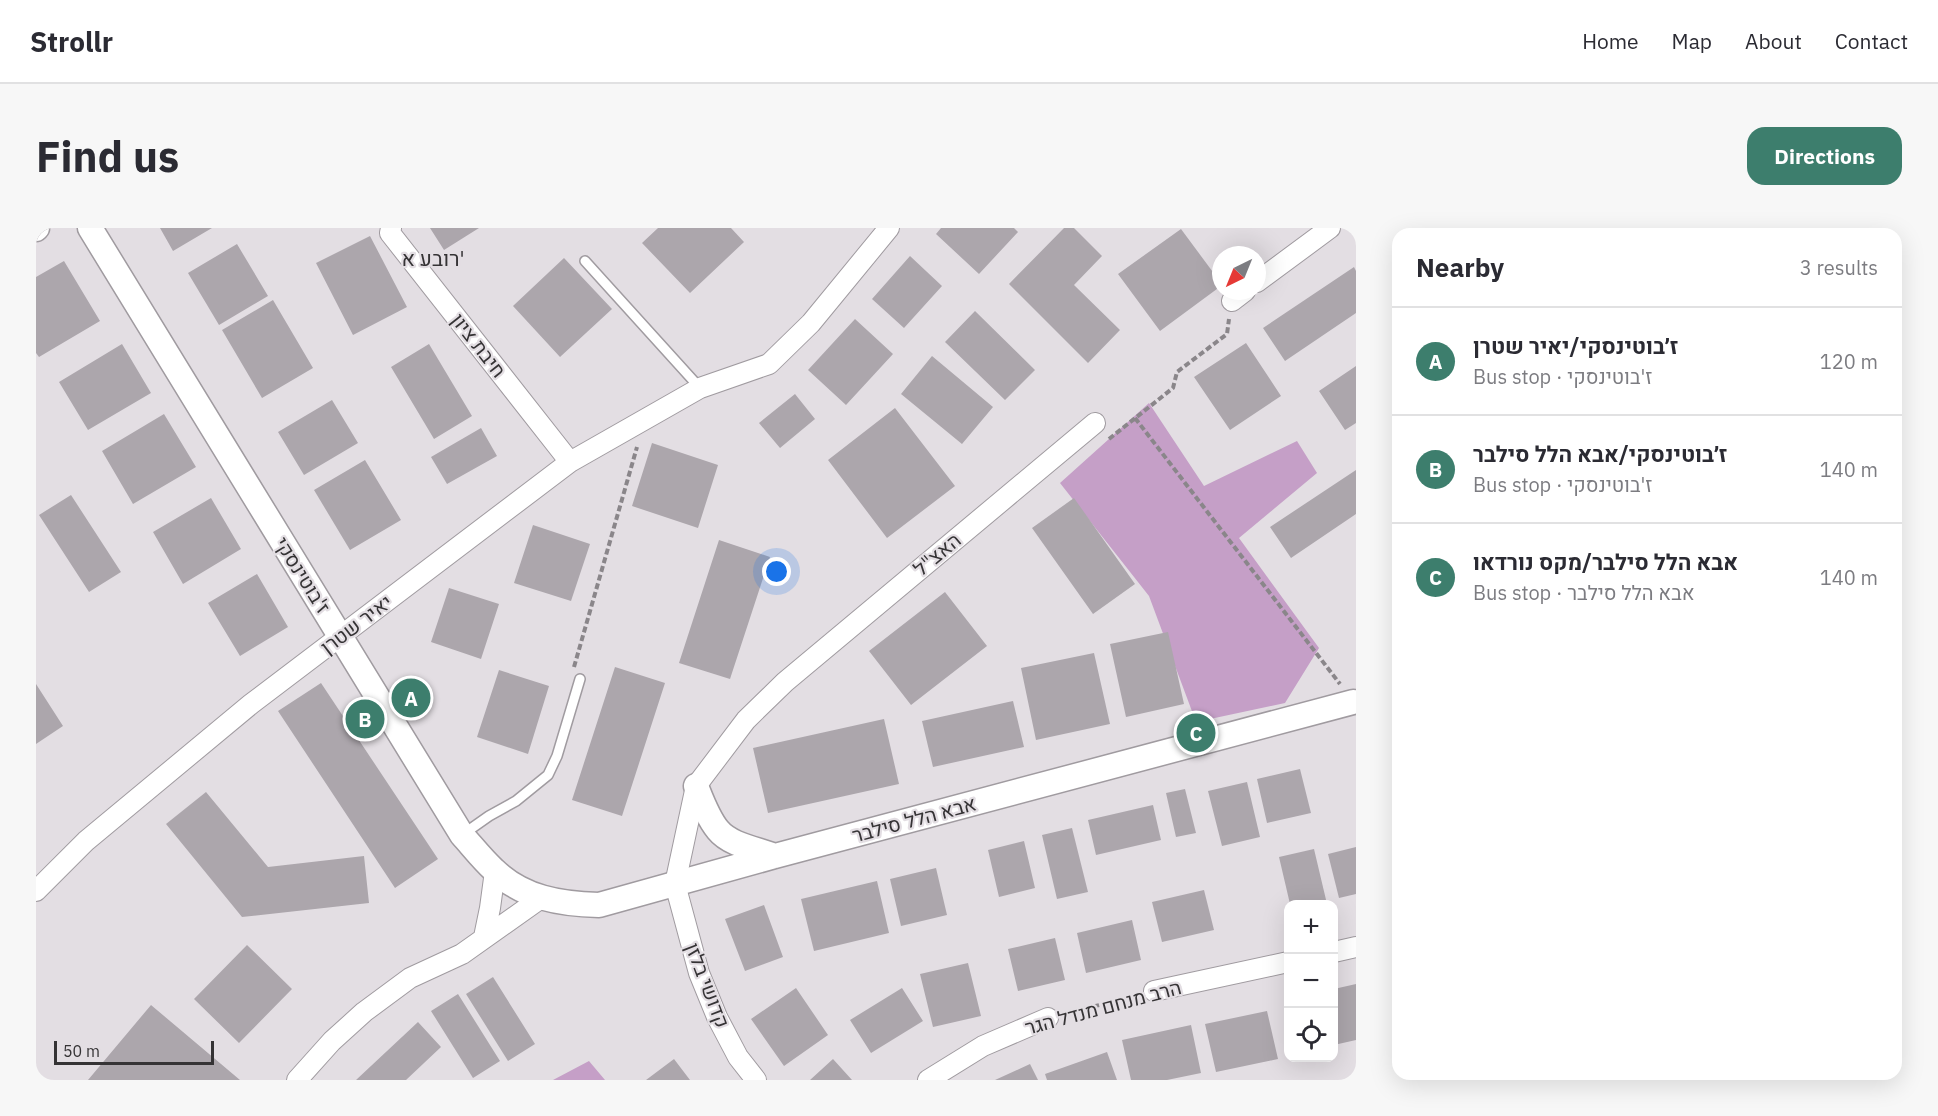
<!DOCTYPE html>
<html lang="en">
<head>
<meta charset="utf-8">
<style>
  :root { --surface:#fff; --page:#f7f7f7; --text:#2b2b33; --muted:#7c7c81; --line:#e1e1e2; --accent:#3d7e6d }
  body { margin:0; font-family:"IBM Plex Sans",Heebo,sans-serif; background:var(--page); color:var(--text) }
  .controls { position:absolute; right:18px; bottom:18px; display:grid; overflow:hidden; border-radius:12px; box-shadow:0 6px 24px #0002 }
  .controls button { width:54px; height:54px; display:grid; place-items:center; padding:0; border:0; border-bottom:2px solid var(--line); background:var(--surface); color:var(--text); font:30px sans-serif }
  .compass { position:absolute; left:1176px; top:18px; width:54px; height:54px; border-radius:50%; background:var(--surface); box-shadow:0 6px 24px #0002; rotate:223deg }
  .scale { position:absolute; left:18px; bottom:15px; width:160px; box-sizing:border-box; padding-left:6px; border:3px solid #353335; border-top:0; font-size:16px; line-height:21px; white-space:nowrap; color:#353335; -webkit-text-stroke:4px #e3dee3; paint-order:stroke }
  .you { position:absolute; left:741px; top:344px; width:21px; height:21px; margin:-15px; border:4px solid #fff; border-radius:50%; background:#1a73e8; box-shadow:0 0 0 9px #1a73e833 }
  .badge { display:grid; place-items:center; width:39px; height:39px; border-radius:50%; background:var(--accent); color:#fff; font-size:20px; font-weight:700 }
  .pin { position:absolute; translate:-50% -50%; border:3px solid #fff; box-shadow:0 2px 6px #0006 }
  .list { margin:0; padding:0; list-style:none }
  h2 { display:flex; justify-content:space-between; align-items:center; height:78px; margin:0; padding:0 24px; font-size:26px }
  h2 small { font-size:20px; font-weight:400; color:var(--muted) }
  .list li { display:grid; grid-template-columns:39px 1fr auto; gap:18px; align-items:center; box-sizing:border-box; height:108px; padding:0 24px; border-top:2px solid var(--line) }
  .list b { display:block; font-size:22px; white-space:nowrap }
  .list p { margin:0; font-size:20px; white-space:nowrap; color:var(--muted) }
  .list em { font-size:20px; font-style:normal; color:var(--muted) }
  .icon { flex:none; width:33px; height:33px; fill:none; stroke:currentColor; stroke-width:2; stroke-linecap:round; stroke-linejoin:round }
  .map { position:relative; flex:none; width:1320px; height:852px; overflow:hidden; border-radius:18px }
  header { display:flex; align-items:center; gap:36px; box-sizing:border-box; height:84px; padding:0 30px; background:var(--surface); border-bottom:2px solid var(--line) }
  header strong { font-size:28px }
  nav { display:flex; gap:33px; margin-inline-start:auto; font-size:21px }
  .intro { display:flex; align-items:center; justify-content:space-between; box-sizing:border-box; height:144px; padding:0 36px }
  h1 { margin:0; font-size:42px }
  .button { padding:15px 27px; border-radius:18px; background:var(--accent); color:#fff; font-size:21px; font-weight:700 }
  main { display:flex; gap:36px; padding:0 36px }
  aside { flex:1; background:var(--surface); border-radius:18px; box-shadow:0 6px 24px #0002 }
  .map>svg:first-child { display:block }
  .green { fill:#c59fc7 }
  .building { fill:#aca6ac }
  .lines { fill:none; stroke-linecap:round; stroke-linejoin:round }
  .service-casing { stroke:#a09ba0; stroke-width:12 }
  .minor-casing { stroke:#a09ba0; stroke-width:22 }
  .tertiary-casing { stroke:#a09ba0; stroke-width:27 }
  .path { stroke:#8a868a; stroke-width:4; stroke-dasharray:6 3; stroke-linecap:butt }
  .service { stroke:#fff; stroke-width:9 }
  .minor { stroke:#fff; stroke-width:20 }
  .tertiary { stroke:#fff; stroke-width:24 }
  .labels { text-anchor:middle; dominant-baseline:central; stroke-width:4.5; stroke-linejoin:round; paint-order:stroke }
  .street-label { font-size:20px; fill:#353335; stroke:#e3dee3 }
  .neighbourhood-label { font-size:21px; fill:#353335; stroke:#e3dee3 }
</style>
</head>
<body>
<header>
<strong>Strollr</strong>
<nav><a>Home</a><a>Map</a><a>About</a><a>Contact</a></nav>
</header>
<div class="intro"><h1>Find us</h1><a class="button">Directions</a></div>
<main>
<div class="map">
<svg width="1320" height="852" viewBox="0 0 1320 852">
  <rect width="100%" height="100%" fill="#e3dee3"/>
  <path class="green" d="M1113 175 1168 258 1261 213 1281 245 1203 310 1283 420 1249 475 1160 494 1113 368 1024 255Z
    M553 833 569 852H517Z"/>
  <path class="building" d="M124 0H176L137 23Z
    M394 0H443L408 22Z
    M622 0H695L708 14 654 65 606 15Z
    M905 0H978L982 4 943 46 900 6Z
    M1028 0H1038L1066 28 1038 57 1084 102 1052 135 973 56Z
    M1145 1 1185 55V58L1124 103 1082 46Z
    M334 8 371 79 317 107 280 35Z
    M201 16 232 68 183 97 152 45Z
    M874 28 906 58 868 100 836 71Z
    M528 30 576 81 524 129 477 78Z
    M28 33 64 93 3 129 0 125V49Z
    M1318 39 1320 43V85L1249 133 1227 100Z
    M237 72 277 140 226 170 186 102Z
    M939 83 999 142 969 172 909 114Z
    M819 91 857 126 810 177 772 142Z
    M1210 115 1245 168 1194 202 1158 149Z
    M86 116 115 165 52 202 23 154Z
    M393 116 436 188 398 211 355 139Z
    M896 128 957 179 926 216 865 166Z
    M1320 138V195L1309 202 1283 163Z
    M759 166 779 191 744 220 723 195Z
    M296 172 322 215 268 247 242 204Z
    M859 180 919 258 851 310 792 232Z
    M128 186 160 239 97 276 66 223Z
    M445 200 461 228 411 256 395 229Z
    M616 215 682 237 662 300 596 278Z
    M329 232 365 292 314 322 278 262Z
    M1320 242V286L1255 330 1234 299Z
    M35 267 85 344 53 364 3 287Z
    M175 270 205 321 147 356 117 304Z
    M1038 270 1099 356 1057 386 996 300Z
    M497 297 554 316 535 373 478 355Z
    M683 312 734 329 694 451 643 435Z
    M221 346 252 399 204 428 172 375Z
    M413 360 463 376 445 431 395 414Z
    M909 364 951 418 875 477 833 423Z
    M1132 404 1148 476 1090 489 1074 416Z
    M1058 425 1074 496 1000 512 985 440Z
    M579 439 629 455 586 588 536 572Z
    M463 442 513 458 492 526 441 509Z
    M285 455 402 631 359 660 242 483Z
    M0 456 27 498 0 516Z
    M977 473 988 519 897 539 886 493Z
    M848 491 863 556 732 585 717 520Z
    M1264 541 1275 585 1231 595 1221 551Z
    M1211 554 1224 609 1186 618 1172 563Z
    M1149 561 1160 605 1140 609 1130 565Z
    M170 564 232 639 328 628 333 675 206 689 130 596Z
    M1117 577 1125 612 1060 627 1052 592Z
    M1036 600 1052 664 1021 671 1006 607Z
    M988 613 999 660 963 669 952 622Z
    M1320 619V666L1303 670 1292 626Z
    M1278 621 1291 676H1254L1243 629Z
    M900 640 911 687 865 698 854 651Z
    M841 653 853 705 778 723 765 671Z
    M1168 662 1178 702 1126 714 1116 674Z
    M728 677 747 729 709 743 689 691Z
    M1096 692 1105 732 1050 745 1041 705Z
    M1019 710 1029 752 982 763 972 721Z
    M211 717 256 761 203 815 158 771Z
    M932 735 945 788 897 799 884 746Z
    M457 749 499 816 472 833 430 766Z
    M1320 756V812L1298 817V761Z
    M760 760 792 807 748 838 715 791Z
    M866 760 887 793 835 825 814 792Z
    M422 766 464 833 437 850 395 783Z
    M115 777 204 852H52Z
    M1231 783 1242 831 1180 844 1169 796Z
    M382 794 405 819 370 852H320Z
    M1155 797 1165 845 1131 852H1095L1086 812Z
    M1071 824 1081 852H1011L1009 846Z
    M638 831 654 852H610Z
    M797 831 816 852H774Z
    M994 836 1002 852H959Z"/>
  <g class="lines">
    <defs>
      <path id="service" d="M549 33 664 160
        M426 607 453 588 480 573 512 547 521 528 544 451"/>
      <path id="minor" d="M355 0 354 5 534 234
        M1221 54 1294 0
        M1196 73 1209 63
        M0 663 50 613 215 476 534 234 664 160 733 136 775 95 853 0
        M448 709 454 680 459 643
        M1298 724 1320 719
        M1118 763 1252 734
        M261 852 296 813 328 784 374 750 426 726 505 670
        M720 852 702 829 681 789 663 745 639 656 660 558 710 492 749 454 1059 195
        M892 852 947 818 1012 790"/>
      <path id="tertiary" d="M54 0 426 607C436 618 446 631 458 642 487 670 524 676 563 677L739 628 1317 474
        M0 1 1 0
        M660 558C666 573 672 590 682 602 694 617 721 621 739 628"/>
    </defs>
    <use href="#service" class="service-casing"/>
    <use href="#minor" class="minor-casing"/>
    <use href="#tertiary" class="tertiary-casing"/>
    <path class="path" d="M1099 190 1304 456
      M1073 211 1137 160 1141 144 1191 106 1193 91
      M538 439 601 219
      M1031 785 1100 768"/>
    <use href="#service" class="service"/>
    <use href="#minor" class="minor"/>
    <use href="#tertiary" class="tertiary"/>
  </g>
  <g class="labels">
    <g class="street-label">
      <text transform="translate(443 117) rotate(52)">חיבת ציון</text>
      <text transform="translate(901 326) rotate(-40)">האצ"ל</text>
      <text transform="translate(267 347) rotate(58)">ז'בוטינסקי</text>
      <text transform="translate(320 396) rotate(-37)">יאיר שטרן</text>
      <text transform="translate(878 591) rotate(-15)">אבא הלל סילבר</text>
      <text transform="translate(672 757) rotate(69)">קדושי בלזן</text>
      <text transform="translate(1067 779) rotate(-15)">הרב מנחם מנדל הגר</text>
    </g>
    <g class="neighbourhood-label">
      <text x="397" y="30">רובע א'</text>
    </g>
  </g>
</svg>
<div class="controls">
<button>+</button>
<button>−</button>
<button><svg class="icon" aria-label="locate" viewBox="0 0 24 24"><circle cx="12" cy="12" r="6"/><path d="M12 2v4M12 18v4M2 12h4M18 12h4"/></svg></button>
</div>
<svg class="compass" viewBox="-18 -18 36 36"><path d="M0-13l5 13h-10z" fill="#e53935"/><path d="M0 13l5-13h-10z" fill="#7c7c81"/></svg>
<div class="scale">50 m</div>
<div class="you"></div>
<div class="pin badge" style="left:375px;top:470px">A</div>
<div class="pin badge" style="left:329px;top:491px">B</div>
<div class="pin badge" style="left:1160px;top:505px">C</div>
</div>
<aside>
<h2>Nearby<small>3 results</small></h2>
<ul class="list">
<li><span class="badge">A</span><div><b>ז׳בוטינסקי/יאיר שטרן</b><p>Bus stop · ז'בוטינסקי</p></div><em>120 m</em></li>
<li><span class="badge">B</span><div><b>ז׳בוטינסקי/אבא הלל סילבר</b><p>Bus stop · ז'בוטינסקי</p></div><em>140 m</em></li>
<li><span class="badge">C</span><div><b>אבא הלל סילבר/מקס נורדאו</b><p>Bus stop · אבא הלל סילבר</p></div><em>140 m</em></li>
</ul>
</aside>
</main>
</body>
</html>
